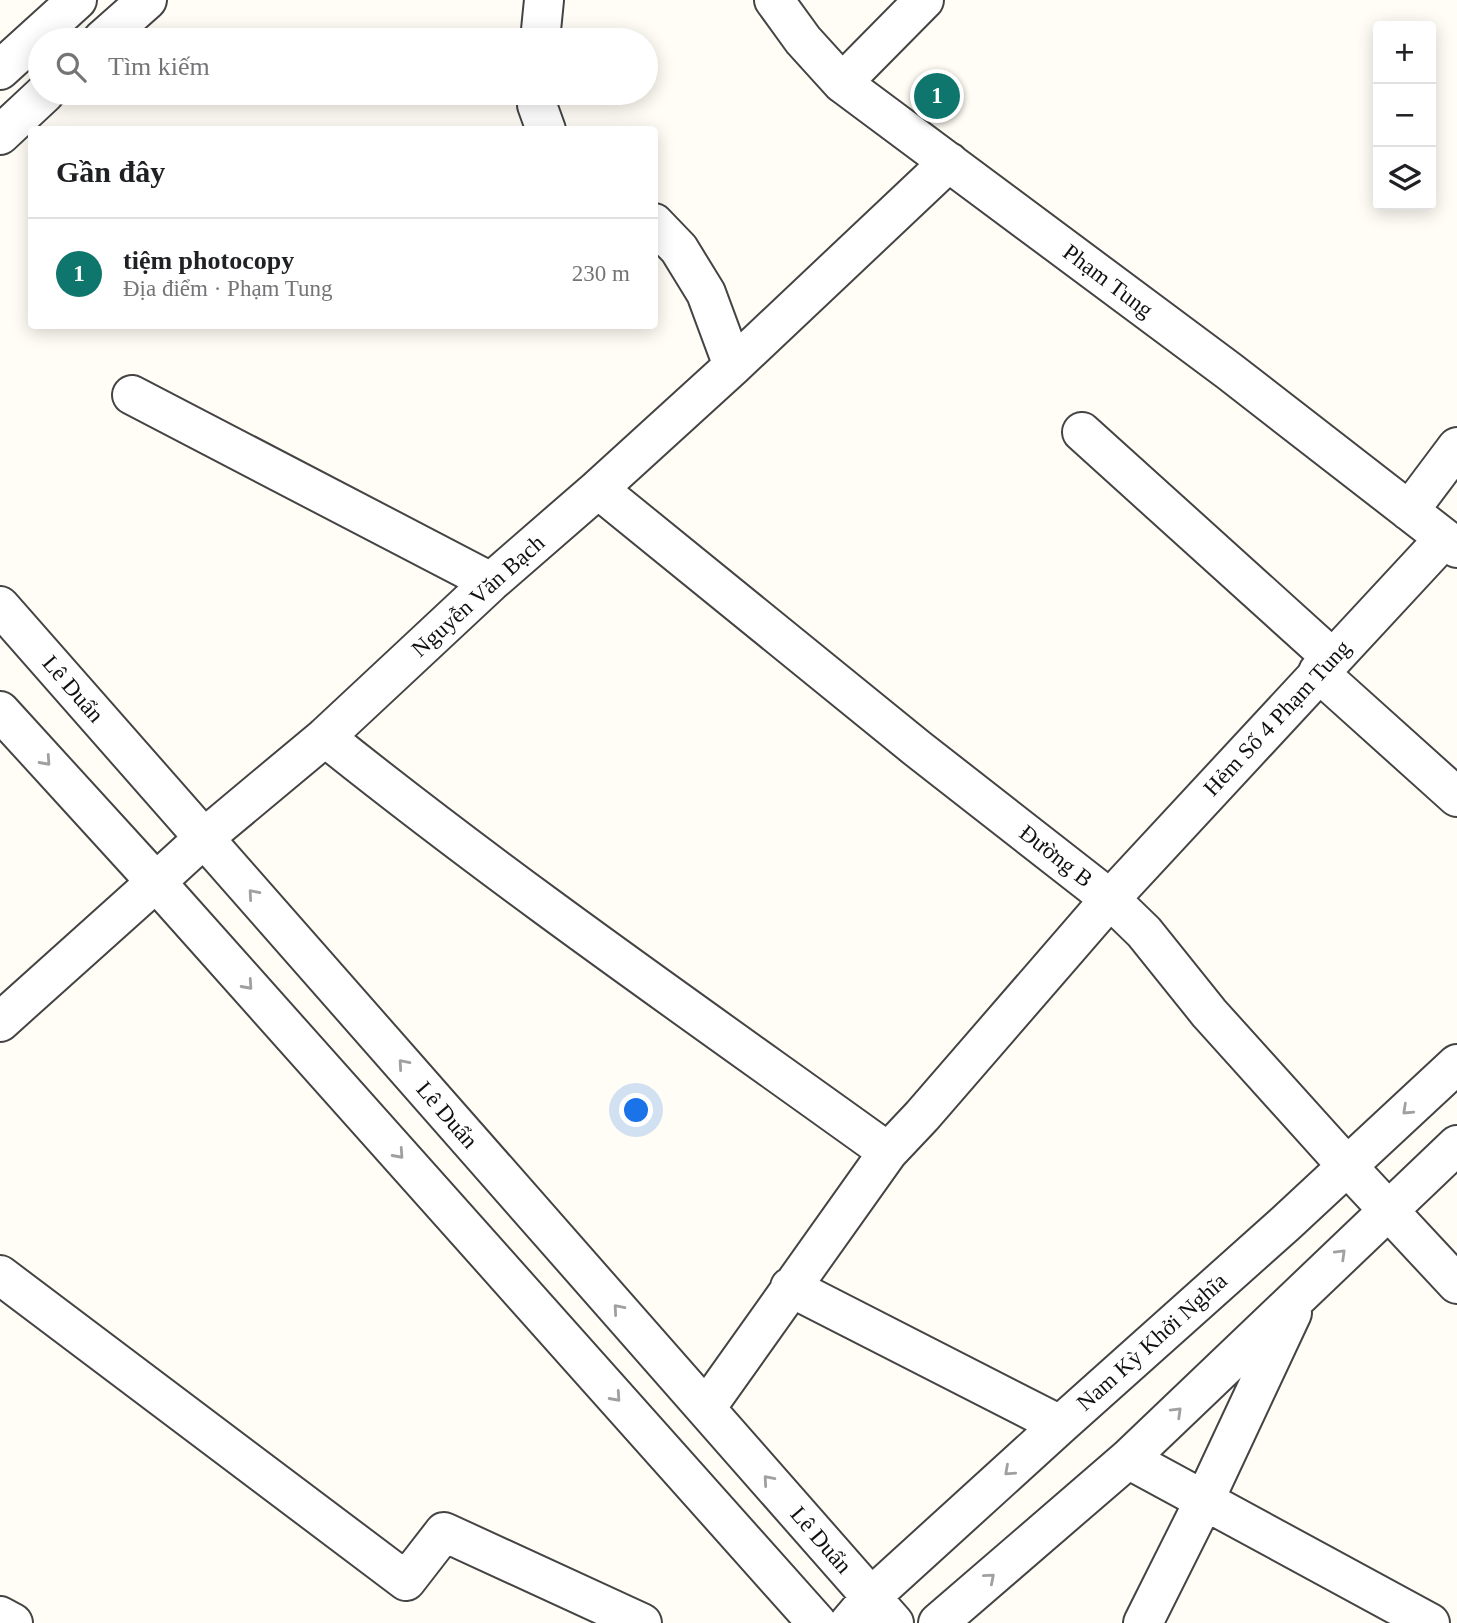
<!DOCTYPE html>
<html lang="vi">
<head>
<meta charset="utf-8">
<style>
  :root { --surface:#fff; --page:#f2f2f2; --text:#202124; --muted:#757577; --line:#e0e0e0; --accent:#0f766e }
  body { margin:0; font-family:"Times New Roman",serif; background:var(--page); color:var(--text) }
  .controls { position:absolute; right:21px; top:21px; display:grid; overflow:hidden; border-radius:7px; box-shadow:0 4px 18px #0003 }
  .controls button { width:63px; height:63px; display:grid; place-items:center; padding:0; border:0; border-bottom:2px solid var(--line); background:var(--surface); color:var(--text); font:35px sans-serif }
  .you { position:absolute; left:637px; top:1111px; width:24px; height:24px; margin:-18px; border:5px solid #fff; border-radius:50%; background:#1a73e8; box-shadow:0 0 0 10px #1a73e833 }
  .badge { display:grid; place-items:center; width:46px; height:46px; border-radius:50%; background:var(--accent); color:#fff; font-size:23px; font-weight:700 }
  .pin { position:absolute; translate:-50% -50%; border:4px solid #fff; box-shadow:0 2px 7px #0006 }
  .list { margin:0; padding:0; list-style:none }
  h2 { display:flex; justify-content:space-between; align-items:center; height:91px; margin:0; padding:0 28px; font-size:30px }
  h2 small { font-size:23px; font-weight:400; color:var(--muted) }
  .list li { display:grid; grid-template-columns:46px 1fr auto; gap:21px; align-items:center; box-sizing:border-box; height:112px; padding:0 28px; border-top:2px solid var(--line) }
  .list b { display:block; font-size:26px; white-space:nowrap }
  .list p { margin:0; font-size:23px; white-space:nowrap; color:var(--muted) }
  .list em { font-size:23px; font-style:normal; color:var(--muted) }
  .icon { flex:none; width:38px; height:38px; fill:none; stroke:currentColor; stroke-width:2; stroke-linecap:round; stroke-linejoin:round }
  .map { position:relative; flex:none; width:1457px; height:1623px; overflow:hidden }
  .search { position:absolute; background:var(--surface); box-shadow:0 4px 18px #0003; left:28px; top:28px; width:630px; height:77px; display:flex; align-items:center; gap:18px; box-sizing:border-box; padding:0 24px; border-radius:38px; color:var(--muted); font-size:26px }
  .panel { position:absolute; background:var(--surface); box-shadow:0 4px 18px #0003; left:28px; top:126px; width:630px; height:203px; border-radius:7px }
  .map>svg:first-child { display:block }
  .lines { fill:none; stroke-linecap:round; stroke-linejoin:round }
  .minor-casing { stroke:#444; stroke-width:42 }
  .minor { stroke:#fff; stroke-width:38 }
  .oneway { stroke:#a0a0a0 }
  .labels { text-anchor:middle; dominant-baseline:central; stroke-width:7; stroke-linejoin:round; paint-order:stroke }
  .street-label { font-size:23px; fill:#111; stroke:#fff }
</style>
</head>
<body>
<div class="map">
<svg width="1457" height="1623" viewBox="0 0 1457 1623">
  <rect width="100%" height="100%" fill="#fffdf5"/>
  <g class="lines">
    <defs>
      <path id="minor" d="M774 0 803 40 842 83 1229 371 1457 548
        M102 40 147 0
        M540 40 544 0
        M0 70 77 0
        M842 83 924 0
        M537 93V105L546 130
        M0 135 45 93
        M654 223 679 249 706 293 733 366
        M132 395 491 582
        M1082 432 1332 658
        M598 489 918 749 1110 899 1144 932 1209 1013 1347 1166 1457 1284
        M1409 511 1457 447
        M0 606 894 1623
        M1318 672 1457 797
        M0 711 156 882 817 1623
        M325 737C507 883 699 1016 888 1152
        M0 1022 156 882 204 838 325 737 491 582 598 489 733 366 949 162
        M0 1275 406 1581 444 1532 642 1623
        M790 1287 1060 1425
        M706 1408 888 1152 922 1116 1110 899 1444 539
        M1128 1459 1430 1623
        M0 1616 13 1623
        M849 1623 871 1597 1060 1425 1286 1223 1457 1064
        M938 1623 1128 1459 1457 1145
        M1143 1623 1204 1501 1292 1313"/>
    </defs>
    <use href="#minor" class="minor-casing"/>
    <use href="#minor" class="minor"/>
  </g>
  <defs><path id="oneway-chevron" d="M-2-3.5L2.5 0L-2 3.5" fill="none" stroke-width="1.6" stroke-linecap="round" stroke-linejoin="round" transform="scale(1.75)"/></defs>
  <g class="oneway">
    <use href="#oneway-chevron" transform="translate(46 761) rotate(48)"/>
    <use href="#oneway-chevron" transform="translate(253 894) rotate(-131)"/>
    <use href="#oneway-chevron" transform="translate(248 985) rotate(48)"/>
    <use href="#oneway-chevron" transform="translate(403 1064) rotate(-131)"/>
    <use href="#oneway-chevron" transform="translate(1407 1110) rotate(137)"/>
    <use href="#oneway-chevron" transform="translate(399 1154) rotate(48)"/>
    <use href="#oneway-chevron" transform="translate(1341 1254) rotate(-44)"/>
    <use href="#oneway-chevron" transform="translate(618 1309) rotate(-131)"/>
    <use href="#oneway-chevron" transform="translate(616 1397) rotate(48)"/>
    <use href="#oneway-chevron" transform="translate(1177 1412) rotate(-44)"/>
    <use href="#oneway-chevron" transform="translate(1009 1471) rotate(138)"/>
    <use href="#oneway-chevron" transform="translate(768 1480) rotate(-131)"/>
    <use href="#oneway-chevron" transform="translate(990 1578) rotate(-41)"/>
  </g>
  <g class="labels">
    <g class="street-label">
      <text transform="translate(1108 281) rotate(37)">Phạm Tung</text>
      <text transform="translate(478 596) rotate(-42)">Nguyễn Văn Bạch</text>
      <text transform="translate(73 689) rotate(49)">Lê Duẩn</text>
      <text transform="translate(1277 718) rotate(-47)">Hẻm Số 4 Phạm Tung</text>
      <text transform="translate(1056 856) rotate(38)">Đường B</text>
      <text transform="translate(447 1115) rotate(49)">Lê Duẩn</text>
      <text transform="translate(1152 1342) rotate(-42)">Nam Kỳ Khởi Nghĩa</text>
      <text transform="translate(821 1540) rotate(49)">Lê Duẩn</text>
    </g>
  </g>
</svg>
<div class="controls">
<button>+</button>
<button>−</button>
<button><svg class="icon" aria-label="layers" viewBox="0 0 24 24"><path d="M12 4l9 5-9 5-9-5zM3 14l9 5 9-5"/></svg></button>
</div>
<div class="you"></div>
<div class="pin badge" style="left:937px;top:96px">1</div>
<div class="search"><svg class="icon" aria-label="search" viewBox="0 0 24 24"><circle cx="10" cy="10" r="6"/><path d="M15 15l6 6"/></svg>Tìm kiếm</div>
<section class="panel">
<h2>Gần đây<small></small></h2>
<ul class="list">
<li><span class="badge">1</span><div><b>tiệm photocopy</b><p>Địa điểm · Phạm Tung</p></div><em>230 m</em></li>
</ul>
</section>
</div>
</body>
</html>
